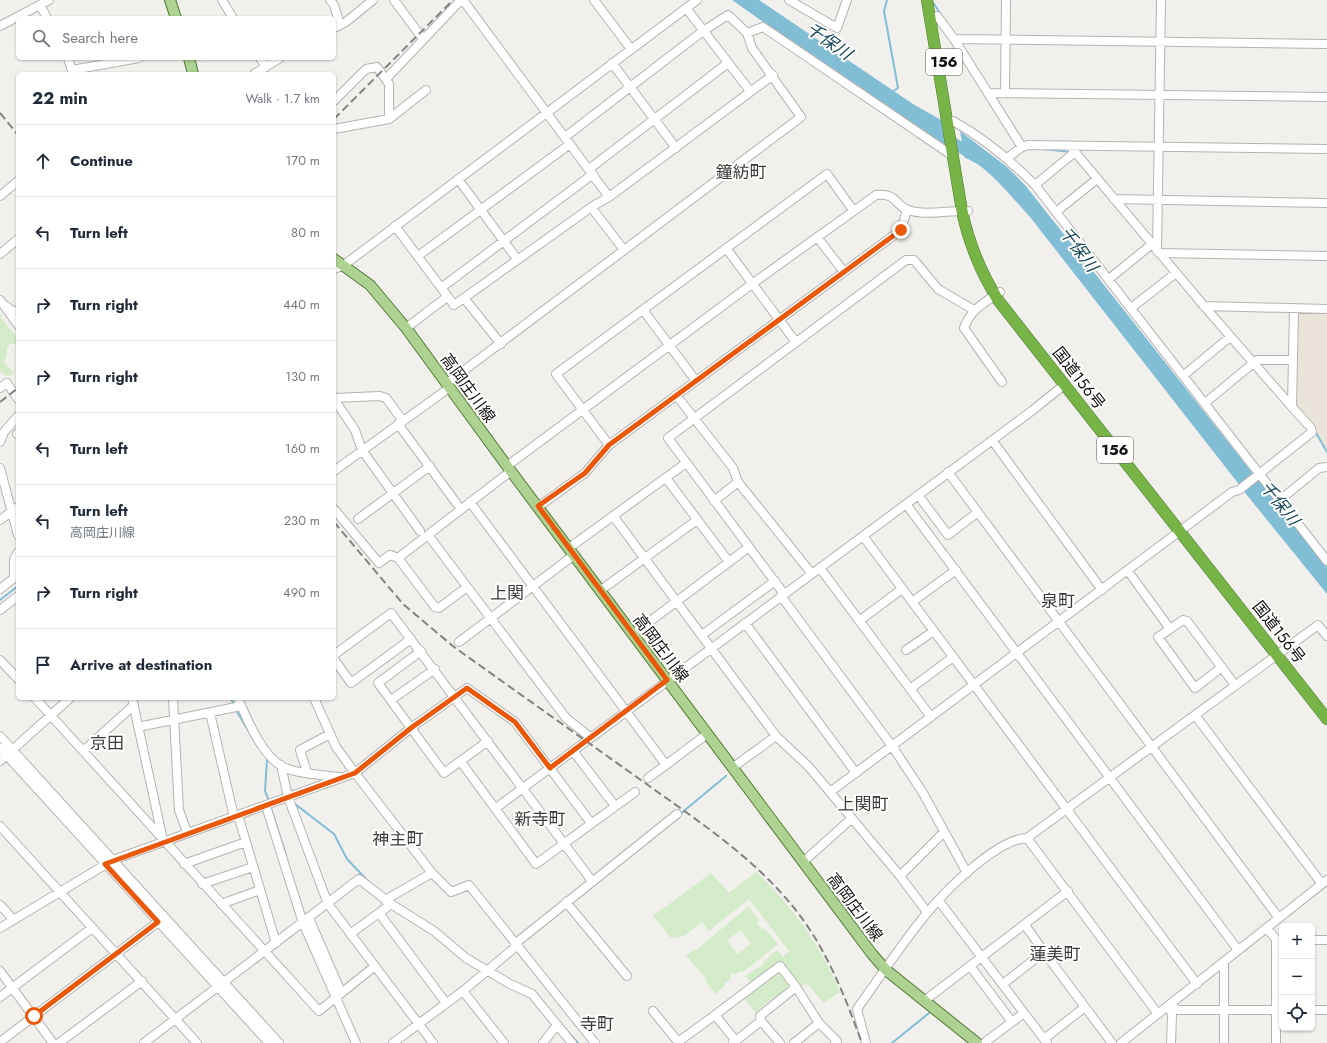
<!DOCTYPE html>
<html lang="en">
<head>
<meta charset="utf-8">
<style>
  :root { --surface:#fff; --page:#f2f2f3; --text:#1f2937; --muted:#747a83; --line:#e0e1e3 }
  body { margin:0; font-family:Jost,"Noto Sans JP",sans-serif; background:var(--page); color:var(--text) }
  .controls { position:absolute; right:12px; bottom:12px; display:grid; overflow:hidden; border-radius:6px; box-shadow:0 1px 3px #0004 }
  .controls button { width:36px; height:36px; display:grid; place-items:center; padding:0; border:0; border-bottom:1px solid var(--line); background:var(--surface); color:var(--text); font:20px sans-serif }
  .stop { position:absolute; width:12px; height:12px; margin:-9px; border:3px solid #ea580c; border-radius:50%; background:#fff }
  .stop.end { background:#ea580c; border-color:#fff; box-shadow:0 1px 4px #0008 }
  .list { margin:0; padding:0; list-style:none }
  h2 { display:flex; justify-content:space-between; align-items:center; height:52px; margin:0; padding:0 16px; font-size:17px }
  h2 small { font-size:13px; font-weight:400; color:var(--muted) }
  .list li { display:grid; grid-template-columns:26px 1fr auto; gap:12px; align-items:center; box-sizing:border-box; height:72px; padding:0 16px; border-top:1px solid var(--line) }
  .list b { display:block; font-size:15px; white-space:nowrap }
  .list p { margin:0; font-size:13px; white-space:nowrap; color:var(--muted) }
  .list em { font-size:13px; font-style:normal; color:var(--muted) }
  .icon { flex:none; width:22px; height:22px; fill:none; stroke:currentColor; stroke-width:2; stroke-linecap:round; stroke-linejoin:round }
  .map { position:relative; flex:none; width:1327px; height:1043px; overflow:hidden }
  .search { position:absolute; background:var(--surface); box-shadow:0 1px 3px #0004; left:16px; top:16px; width:320px; height:44px; display:flex; align-items:center; gap:10px; box-sizing:border-box; padding:0 14px; border-radius:6px; color:var(--muted); font-size:15px }
  .panel { position:absolute; background:var(--surface); box-shadow:0 1px 3px #0004; left:16px; top:72px; width:320px; height:628px; border-radius:6px }
  .map>svg:first-child { display:block }
  .built { fill:#eae3da }
  .green { fill:#d3ebc8; fill-rule:evenodd }
  .water { fill:#81bed6 }
  .lines { fill:none; stroke-linecap:round; stroke-linejoin:round }
  .stream { stroke:#81bed6; stroke-width:2 }
  .river { stroke:#81bed6; stroke-width:11 }
  .minor-casing { stroke:#b5b3b1; stroke-width:10 }
  .major-casing { stroke:#537b34; stroke-width:12 }
  .highway-casing { stroke:#537b34; stroke-width:12 }
  .minor { stroke:#fff; stroke-width:8 }
  .major { stroke:#add291; stroke-width:10 }
  .highway { stroke:#76b447; stroke-width:11 }
  .rail { stroke:#848381; stroke-width:2; stroke-dasharray:8 4; stroke-linecap:butt }
  .route { stroke:#ea580c; stroke-width:5 }
  .labels { text-anchor:middle; dominant-baseline:central; stroke-width:4; stroke-linejoin:round; paint-order:stroke }
  .shield { fill:#fffefc; stroke:#585857; stroke-width:1 }
  .shield-label { font-size:15px; font-weight:bold; fill:#111110 }
  .street-label { font-size:16px; fill:#111110; stroke:#fffefc }
  .water-label { font-size:17px; font-style:italic; fill:#144759; stroke:#fffefc }
  .neighbourhood-label { font-size:17px; fill:#3c3b39; stroke:#fffefc }
</style>
</head>
<body>
<div class="map">
<svg width="1327" height="1043" viewBox="0 0 1327 1043">
  <rect width="100%" height="100%" fill="#f2f0ed"/>
  <path class="built" d="M1293 313 1327 314V452L1316 436 1314 427 1292 405Z"/>
  <path class="green" d="M0 314 2 316 1 318 18 339 16 344H10L7 348V355L4 362 14 373 10 376 8 375 6 376 0 371Z
    M756 872C792 905 821 947 840 992L824 1003 806 983 799 988 781 964 752 984 745 976 764 964 763 962 777 950 783 957 789 951 749 899 709 931 702 922 684 936 671 938 653 916 711 873 729 893Z
    M749 906 759 921 757 923 762 929 764 928 778 944 742 973 741 971 735 975 733 973 730 976 731 978 724 984 725 986 715 994 705 980 706 978 686 956 695 949 696 950ZM741 930 751 944 737 954 727 940Z
    M779 973C784 976 789 981 788 987L755 1012 743 997 773 975Z"/>
  <path class="water" d="M732 0H759L913 104 941 120 945 147 940 142 903 120Z
    M960 131 1007 167 1025 185 1255 476 1241 487 1030 217C1016 202 984 162 965 158Z
    M1257 478 1327 566V594L1242 489Z"/>
  <g class="lines">
    <path class="stream" d="M887 0 884 11 898 88 892 92
      M932 1 942 16
      M1034 148 1071 152
      M1315 431 1327 452
      M0 600 18 586
      M231 698 234 706
      M236 710 258 747
      M267 759 265 791 269 801
      M295 804 334 834 347 859 366 879
      M270 805 286 855
      M679 815 726 776
      M567 1031 578 1043
      M892 1043 929 1013"/>
    <path class="river" d="M931 129 976 157"/>
    <defs>
      <path id="minor" d="M222 0 233 18
        M330 0 334 5 340 25
        M394 0 423 39
        M463 0 609 197
        M594 0 631 49
        M789 0 837 28 847 0
        M40 5 47 18
        M686 8 750 91
        M937 16 954 39 1022 147
        M0 26 49 0
        M334 28 346 22 373 0
        M747 33 763 27 953 156
        M954 39 1327 44
        M68 58 73 74
        M260 58 266 67
        M612 63 676 148
        M72 70 139 58
        M254 74 280 58
        M386 79 461 0
        M1005 92 1006 0
        M988 93 1327 97
        M334 101 366 69 377 67 389 84V119
        M953 121C984 138 1010 160 1035 185L1327 561
        M334 129 389 119 426 90
        M1070 146 1204 306 1292 407
        M1007 158 1022 147 1028 145 1327 149
        M589 169 728 63
        M458 179 517 259
        M1035 185 1075 152
        M0 196 18 181
        M1114 199 1327 203
        M591 207 624 250
        M1056 212 1097 179
        M395 226 454 305 464 298 501 344
        M817 237 844 272
        M726 248 795 341
        M1157 251 1161 0
        M1159 253 1327 256
        M0 254 18 239
        M418 256 570 144
        M334 269 344 265 697 0
        M1109 279 1152 244
        M441 288 593 174
        M1000 292C985 302 970 310 964 328L1002 382
        M464 298 593 206 609 197 773 75
        M0 300 18 325
        M6 306 13 311H18
        M1204 306 1327 309
        M1131 308 1176 273
        M643 310 696 381
        M406 328 447 297
        M1184 375 1230 337
        M446 384 801 117 752 48 747 33 728 15 703 31 565 137
        M0 388 7 383 18 399
        M676 395 733 468 738 482 812 574
        M334 398 380 396 386 398 403 421
        M334 399 355 430 362 450 420 531
        M1205 403 1257 360H1292
        M398 424 457 504
        M17 434 18 433
        M992 440 1102 590
        M0 442 4 432 18 416
        M609 445 556 374 827 174 853 210
        M507 466 752 284 876 195C898 193 894 205 908 210 926 216 949 210 968 211
        M0 468 18 535
        M334 471 449 388
        M948 472 1278 917
        M666 478 729 562
        M918 495 948 535 978 512
        M1280 500 1319 468 1327 467
        M714 501 738 482
        M470 502 666 765 707 734
        M906 504 1238 950
        M538 507 585 473 609 445 901 230 907 210
        M334 509 379 563 390 555 398 558 511 471
        M614 517 776 736 809 767 900 876 927 912
        M358 519 430 466
        M0 520 18 507
        M428 535 566 718 590 737
        M863 536 1197 984
        M569 548 686 463
        M398 558 435 607 439 608 467 587
        M820 568 931 717
        M1128 571 1170 629 1183 620 1187 621 1235 685
        M0 589 14 578V559L18 552
        M601 590 697 520
        M784 594 668 438 906 260H914L938 289 974 310
        M781 596 892 746 923 793 967 873
        M912 602 956 570
        M0 610 18 596
        M859 621 902 589
        M745 623 856 773
        M1170 629 1158 637 1195 688 1222 667
        M633 634 749 547
        M702 635 775 581
        M459 642 574 555
        M906 650 934 631
        M421 651 378 683 444 773 488 741
        M334 655 391 613 592 881
        M334 659 351 683 411 639
        M0 660 18 679
        M910 689 953 657
        M35 698 319 1011 375 966
        M132 698 163 840
        M173 698 179 810 187 832
        M238 698C247 720 264 761 288 769 301 774 325 775 339 777
        M314 698 336 747 355 773 432 873 451 892 469 885 595 1043
        M391 700 435 669
        M210 713 234 817
        M1195 715 1322 884
        M138 727 241 706
        M0 736 279 1043
        M0 748 269 1043
        M83 751 134 705
        M573 751 1033 410 1064 385
        M0 761 70 698
        M461 762 536 864 635 792
        M281 765 288 797 328 904 433 1043
        M732 768 776 736
        M307 772 300 750 330 734
        M648 778 666 765
        M830 792 1188 525 1232 492 1239 490 1312 432 1311 428 1292 407 1294 309
        M266 806 303 923 356 1043
        M496 808 573 751 615 806
        M238 815 276 943
        M0 826 197 1043
        M1027 838 1158 1014
        M803 862 851 819
        M184 864 246 842
        M900 876 944 832
        M202 884 253 867
        M385 900 432 873
        M939 901 1047 1043
        M566 902 627 976
        M221 904 260 890
        M391 904 379 913 446 1003
        M0 905 13 919
        M309 918 341 992
        M1025 925 1044 952
        M0 928 113 860 355 773 411 728 467 688 515 722 591 823
        M1266 928 1276 939V1043
        M350 934 379 913
        M1312 940H1327
        M970 966 1012 1022
        M0 971 53 1043
        M1003 984 1044 952 1085 1007
        M463 991 504 1043
        M0 997 92 928
        M924 1001 1068 891
        M1169 1005 1178 1010H1282
        M1169 1005 1172 1015 1171 1043
        M1312 1010H1327
        M653 1011 679 1043
        M715 1015 780 966 796 987
        M761 1021 780 1043
        M1044 1039 1085 1007 1112 1043
        M0 1042 158 922
        M678 1042 715 1015 736 1041
        M59 1043 142 981
        M144 1043 359 879 391 904 434 931 466 958 510 984 532 994 572 1043
        M393 1043 463 991 513 949 516 943 677 814
        M543 1043 557 1025
        M733 1043 761 1021 760 1016 796 987 819 1023 837 1041 835 1043
        M794 1043 819 1023
        M866 1043 857 1009C880 977 902 943 927 913 946 890 997 839 1027 838L1318 625 1327 636
        M984 1043 1024 1013
        M1121 1043 1327 880
        M1224 1043V962"/>
      <path id="major" d="M170 0 176 18
        M189 58 193 74
        M334 259 370 285 406 328 507 466 872 954 886 970 977 1043"/>
      <path id="highway" d="M927 0 962 211C969 244 980 271 998 300L1327 719"/>
    </defs>
    <use href="#minor" class="minor-casing"/>
    <use href="#major" class="major-casing"/>
    <use href="#highway" class="highway-casing"/>
    <use href="#minor" class="minor"/>
    <use href="#major" class="major"/>
    <use href="#highway" class="highway"/>
    <path class="rail" d="M0 113 18 135
      M334 119 453 0
      M0 402 18 388
      M334 522 403 604 454 647C520 694 586 741 652 788 704 825 758 861 798 913 828 952 845 997 862 1043"/>
  </g>
  <g class="lines">
    <path class="route" d="M34 1016 158 922 105 864 355 773 411 728 467 688 515 722 550 768 667 680 538 506 585 473 609 445 901 230"/>
  </g>
  <g class="labels">
    <g class="shield">
      <rect x="926" y="49" width="36" height="26" rx="3"/>
      <rect x="1097" y="437" width="36" height="26" rx="3"/>
    </g>
    <g class="shield-label">
      <text x="944" y="62">156</text>
      <text x="1115" y="450">156</text>
    </g>
    <g class="street-label">
      <text transform="translate(1079 378) rotate(52)">国道156号</text>
      <text transform="translate(468 388) rotate(54)">高岡庄川線</text>
      <text transform="translate(1279 632) rotate(52)">国道156号</text>
      <text transform="translate(661 648) rotate(53)">高岡庄川線</text>
      <text transform="translate(855 907) rotate(53)">高岡庄川線</text>
    </g>
    <g class="water-label">
      <text transform="translate(829 41) rotate(35)">千保川</text>
      <text transform="translate(1079 249) rotate(53)">千保川</text>
      <text transform="translate(1280 503) rotate(51)">千保川</text>
    </g>
    <g class="neighbourhood-label">
      <text x="741" y="172">鐘紡町</text>
      <text x="507" y="593">上関</text>
      <text x="1058" y="601">泉町</text>
      <text x="107" y="743">京田</text>
      <text x="863" y="804">上関町</text>
      <text x="540" y="819">新寺町</text>
      <text x="398" y="839">神主町</text>
      <text x="1055" y="954">蓮美町</text>
      <text x="597" y="1024">寺町</text>
    </g>
  </g>
</svg>
<div class="controls">
<button>+</button>
<button>−</button>
<button><svg class="icon" aria-label="locate" viewBox="0 0 24 24"><circle cx="12" cy="12" r="6"/><path d="M12 2v4M12 18v4M2 12h4M18 12h4"/></svg></button>
</div>
<div class="stop" style="left:34px;top:1016px"></div>
<div class="stop end" style="left:901px;top:230px"></div>
<div class="search"><svg class="icon" aria-label="search" viewBox="0 0 24 24"><circle cx="10" cy="10" r="6"/><path d="M15 15l6 6"/></svg>Search here</div>
<section class="panel">
<h2>22 min<small>Walk · 1.7 km</small></h2>
<ul class="list">
<li><svg class="icon" aria-label="ahead" viewBox="0 0 24 24"><path d="M12 20V5M6 11l6-6 6 6"/></svg><div><b>Continue</b></div><em>170 m</em></li>
<li><svg class="icon" aria-label="left" viewBox="0 0 24 24"><path d="M17 20v-9H6M10 6l-5 5 5 5"/></svg><div><b>Turn left</b></div><em>80 m</em></li>
<li><svg class="icon" aria-label="right" viewBox="0 0 24 24"><path d="M7 20v-9h11M14 6l5 5-5 5"/></svg><div><b>Turn right</b></div><em>440 m</em></li>
<li><svg class="icon" aria-label="right" viewBox="0 0 24 24"><path d="M7 20v-9h11M14 6l5 5-5 5"/></svg><div><b>Turn right</b></div><em>130 m</em></li>
<li><svg class="icon" aria-label="left" viewBox="0 0 24 24"><path d="M17 20v-9H6M10 6l-5 5 5 5"/></svg><div><b>Turn left</b></div><em>160 m</em></li>
<li><svg class="icon" aria-label="left" viewBox="0 0 24 24"><path d="M17 20v-9H6M10 6l-5 5 5 5"/></svg><div><b>Turn left</b><p>高岡庄川線</p></div><em>230 m</em></li>
<li><svg class="icon" aria-label="right" viewBox="0 0 24 24"><path d="M7 20v-9h11M14 6l5 5-5 5"/></svg><div><b>Turn right</b></div><em>490 m</em></li>
<li><svg class="icon" aria-label="arrive" viewBox="0 0 24 24"><path d="M6 21V4h12l-3 4 3 4H6"/></svg><div><b>Arrive at destination</b></div></li>
</ul>
</section>
</div>
</body>
</html>
